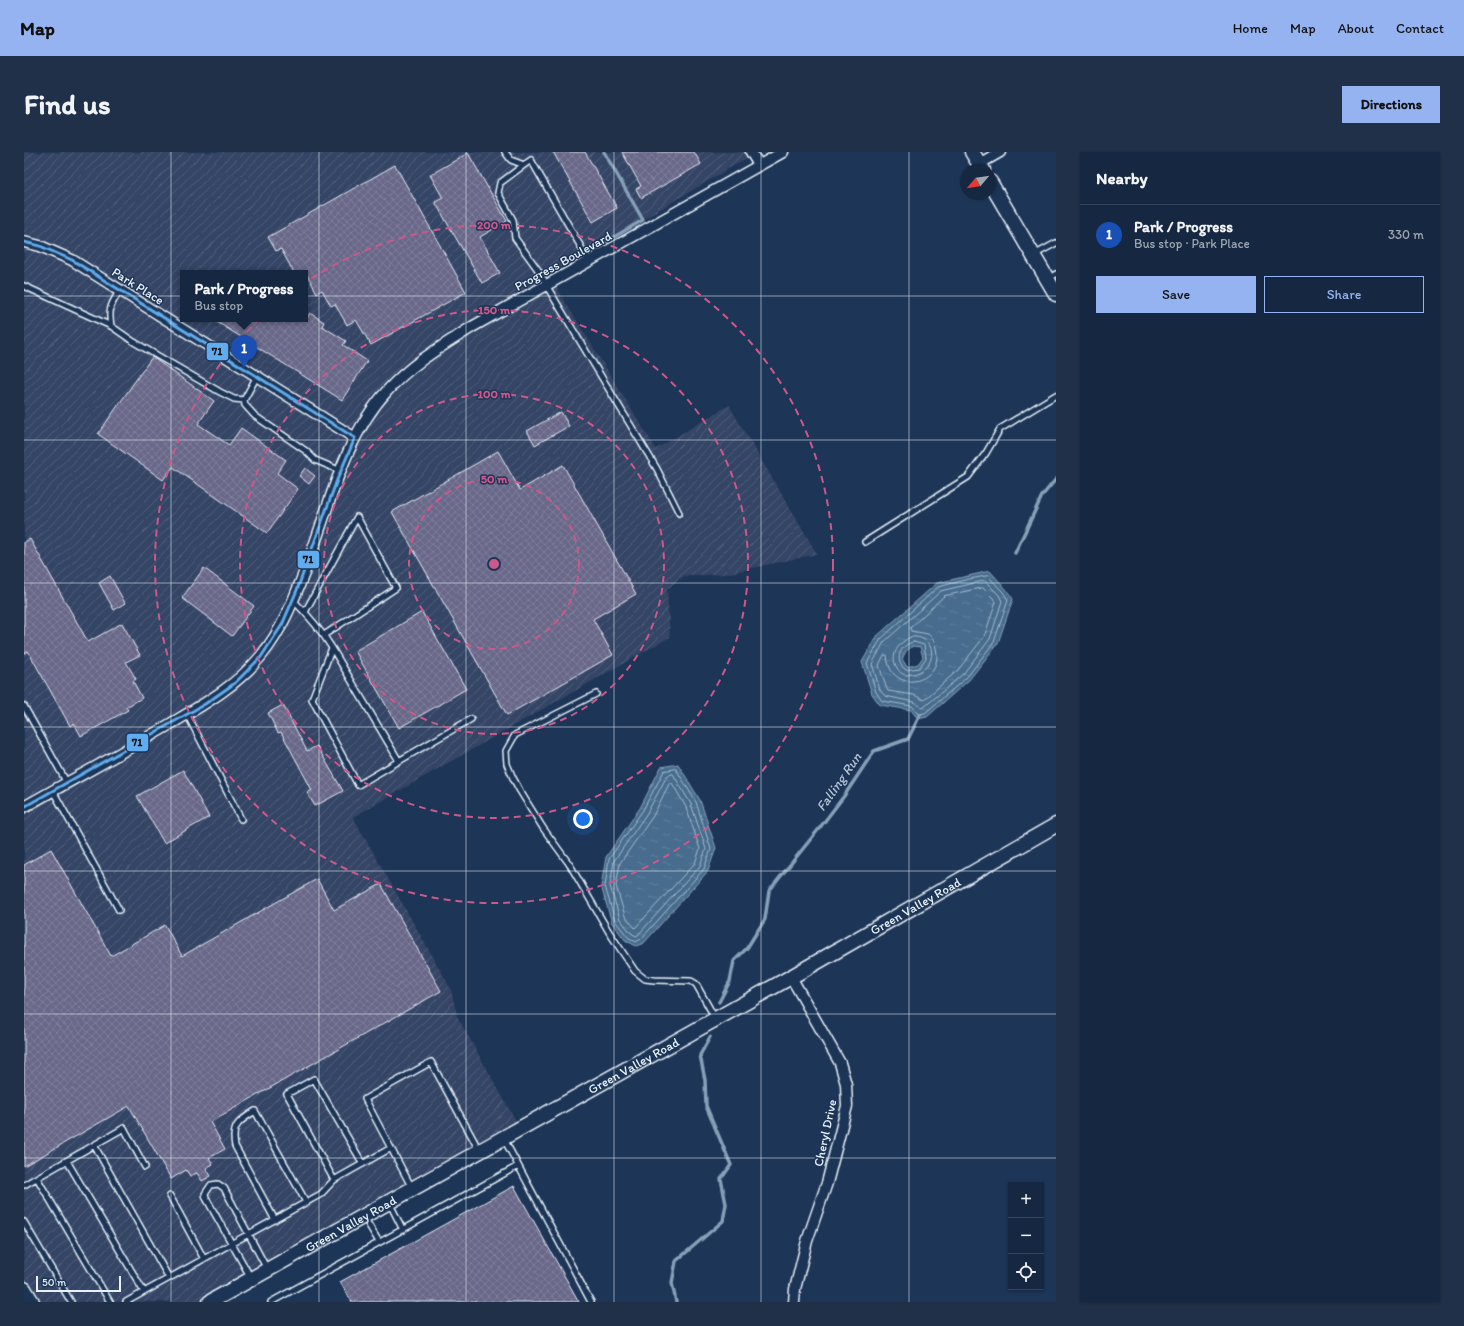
<!DOCTYPE html>
<html lang="en">
<head>
<meta charset="utf-8">
<style>
  :root { --surface:#162841; --page:#1f3048; --text:#f1f3f6; --muted:#9ea6b1; --line:#35445a; --accent:#95b2f1 }
  body { margin:0; font-family:Itim,sans-serif; background:var(--page); color:var(--text) }
  .controls { position:absolute; right:12px; bottom:12px; display:grid; overflow:hidden; border-radius:0px; box-shadow:0 1px 3px #0004 }
  .controls button { width:36px; height:36px; display:grid; place-items:center; padding:0; border:0; border-bottom:1px solid var(--line); background:var(--surface); color:var(--text); font:20px sans-serif }
  .compass { position:absolute; left:936px; top:12px; width:36px; height:36px; border-radius:50%; background:var(--surface); box-shadow:0 1px 3px #0004; rotate:241deg }
  .scale { position:absolute; left:12px; bottom:10px; width:85px; box-sizing:border-box; padding-left:4px; border:2px solid #e8f1f8; border-top:0; font-size:11px; line-height:14px; white-space:nowrap; color:#e8f1f8; -webkit-text-stroke:3px #1d3557; paint-order:stroke }
  .you { position:absolute; left:559px; top:667px; width:14px; height:14px; margin:-10px; border:3px solid #fff; border-radius:50%; background:#1a73e8; box-shadow:0 0 0 6px #1a73e833 }
  .badge { display:grid; place-items:center; width:26px; height:26px; border-radius:50%; background:var(--accent); color:#fff; font-size:13px; font-weight:700 }
  .pin { position:absolute; translate:-50% -33px; filter:drop-shadow(0 1px 2px #0008) }
  .pin::after { content:''; position:absolute; top:21px; width:14px; height:12px; background:inherit; clip-path:polygon(0 0,100% 0,50% 100%) }
  .popup { position:absolute; left:156px; top:118px; width:128px; height:52px; box-sizing:border-box; display:grid; place-content:center; border-radius:0px; background:var(--surface); filter:drop-shadow(0 1px 3px #0005); font-size:13px; white-space:nowrap; color:var(--muted) }
  .popup b { font-size:15px; color:var(--text) }
  .popup::after { content:''; position:absolute; left:50%; top:100%; margin-left:-8px; border:8px solid transparent; border-top-color:var(--surface) }
  .list { margin:0; padding:0; list-style:none }
  h2 { display:flex; justify-content:space-between; align-items:center; height:52px; margin:0; padding:0 16px; font-size:17px }
  h2 small { font-size:13px; font-weight:400; color:var(--muted) }
  .list li { display:grid; grid-template-columns:26px 1fr auto; gap:12px; align-items:center; box-sizing:border-box; height:60px; padding:0 16px; border-top:1px solid var(--line) }
  .list b { display:block; font-size:15px; white-space:nowrap }
  .list p { margin:0; font-size:13px; white-space:nowrap; color:var(--muted) }
  .list em { font-size:13px; font-style:normal; color:var(--muted) }
  .actions { display:flex; gap:8px; padding:12px 16px }
  .actions a { flex:1; padding:9px 0; border:1px solid var(--accent); border-radius:0px; text-align:center; font-size:14px; color:var(--accent) }
  .actions .main { background:var(--accent); color:#111 }
  .icon { flex:none; width:22px; height:22px; fill:none; stroke:currentColor; stroke-width:2; stroke-linecap:round; stroke-linejoin:round }
  .map { position:relative; flex:none; width:1032px; height:1150px; overflow:hidden; border-radius:0px }
  header { display:flex; align-items:center; gap:24px; box-sizing:border-box; height:56px; padding:0 20px; background:var(--accent); color:#111 }
  header strong { font-size:19px }
  nav { display:flex; gap:22px; margin-inline-start:auto; font-size:14px }
  .intro { display:flex; align-items:center; justify-content:space-between; box-sizing:border-box; height:96px; padding:0 24px }
  h1 { margin:0; font-size:28px }
  .button { padding:10px 18px; border-radius:0px; background:var(--accent); color:#111; font-size:14px; font-weight:700 }
  main { display:flex; gap:24px; padding:0 24px }
  aside { flex:1; background:var(--surface); border-radius:0px; box-shadow:0 1px 3px #0004 }
  .map>svg:first-child { display:block }
  .industrial { fill:url(#industrial-furrows); fill-rule:evenodd }
  .water { fill:url(#water-ripples); stroke:#87a1b8; fill-rule:evenodd }
  .lines { fill:none; stroke-linecap:round; stroke-linejoin:round }
  .shore { stroke:#a8bcce; stroke-width:1 }
  .stream { stroke:#87a1b8; stroke-width:3.5 }
  .building { fill:url(#building-cross-hatch); stroke:#e8f1f8 }
  .lane-casing { stroke:#e8f1f8; stroke-width:8 }
  .street-casing { stroke:#e8f1f8; stroke-width:13 }
  .secondary-casing { stroke:#e8f1f8; stroke-width:17 }
  .lane { stroke:#1d3557; stroke-width:5 }
  .street { stroke:#1d3557; stroke-width:10 }
  .secondary { stroke:#1d3557; stroke-width:14 }
  .bus-1-casing { stroke:#1d3557; stroke-width:6 }
  .bus-1 { stroke:#60acee; stroke-width:3 }
  .grid { fill:none; stroke:#e8f1f8; stroke-width:1; stroke-opacity:0.55 }
  .ring { fill:none; stroke:#cd598a; stroke-width:2; stroke-dasharray:7 5 }
  .labels { text-anchor:middle; dominant-baseline:central; stroke-width:3; stroke-linejoin:round; paint-order:stroke }
  .street-label { font-size:13px; fill:#e8f1f8; stroke:#1d3557 }
  .water-label { font-size:14px; font-style:italic; fill:#b0c2d3; stroke:#1d3557 }
  .centre { fill:#cd598a; stroke:#1d3557; stroke-width:2 }
  .ring-label { font-size:12px; text-anchor:middle; font-weight:bold; fill:#cd598a; stroke:#1d3557; stroke-width:3; stroke-linejoin:round; paint-order:stroke }
  .line-badge { stroke:#1d3557; stroke-width:1.5 }
  .pale-badge-label { font-size:11px; text-anchor:middle; font-weight:bold; fill:#111 }
</style>
</head>
<body>
<header>
<strong>Map</strong>
<nav><a>Home</a><a>Map</a><a>About</a><a>Contact</a></nav>
</header>
<div class="intro"><h1>Find us</h1><a class="button">Directions</a></div>
<main>
<div class="map">
<svg width="1032" height="1150" viewBox="0 0 1032 1150">
  <defs>
    <pattern id="industrial-furrows" width="10" height="10" patternUnits="userSpaceOnUse"><rect width="10" height="10" fill="#344466"/><path d="M-1 1l2-2M0 10L10 0M9 11l2-2" fill="none" stroke="#515f7d"/></pattern>
    <pattern id="water-ripples" width="26" height="14" patternUnits="userSpaceOnUse"><rect width="26" height="14" fill="#476c8e"/><path d="M2 4q2-2 4 0t4 0M15 11q2-2 4 0t4 0" fill="none" stroke="#62819f"/></pattern>
    <pattern id="building-cross-hatch" width="8" height="8" patternUnits="userSpaceOnUse"><rect width="8" height="8" fill="#696789"/><path d="M0 0l8 8M0 8l8-8" fill="none" stroke="#7e7d9a"/></pattern>
  </defs>
  <rect width="100%" height="100%" fill="#1d3557"/>
  <filter id="ink" filterUnits="userSpaceOnUse"><feTurbulence type="fractalNoise" baseFrequency=".025" numOctaves="2"/><feDisplacementMap in="SourceGraphic" scale="8" xChannelSelector="R" yChannelSelector="G"/><feConvolveMatrix kernelMatrix="1 2 1 2 8 2 1 2 1" color-interpolation-filters="sRGB"/></filter>
  <g filter="url(#ink)">
    <path class="industrial" d="M0 0H733L527 122 535 140 632 297 705 253 793 402 701 422 660 424 643 437 646 485 329 665 427 837 433 864 496 976 186 1150H8L0 1137ZM159 121H281V167H159Z"/>
    <path class="water" d="M966 419 982 437 989 447 974 491 945 528 903 565 894 567 887 558 856 553 848 542 838 510 853 484 913 431ZM889 494 896 495 899 505 894 512 883 515 878 507 882 499Z
      M654 612 676 648 692 696 684 719 620 791 612 794 601 788 588 771 577 734 582 705 616 656 637 615Z"/>
    <g class="lines">
      <path class="shore" d="M964 424 979 440 984 448 970 490 943 525 901 561 895 562 888 554 858 549 852 540 843 511 857 487 914 435 945 427Z
        M961 429 975 443 978 449 966 487 939 522 899 556 890 550 861 544 856 538 848 512 860 490 917 439Z
        M959 436 970 447 972 450 960 485 934 518 900 548 890 543 864 539 862 535 855 513 860 503H863C865 545 921 532 912 496 910 490 909 486 904 482L887 479 886 476 920 444Z
        M887 485C914 482 917 521 882 523 877 522 876 520 873 516 865 503 875 490 887 485Z
        M890 490 900 493 902 506 895 516 882 518C869 509 876 492 890 490Z
        M652 617 672 650 687 697 680 717 617 787 612 790 604 785 591 769 581 734 585 707 619 658 640 619Z
        M649 622 667 652 682 697 676 714 614 783 612 784 607 781 596 767 586 734 590 709 623 661 643 624Z
        M648 631 662 655 676 697 671 711 611 776 601 764 592 734 596 711 629 664 645 632Z"/>
      <path class="stream" d="M573 95 619 68 580 0
        M991 401 1018 344 1032 327
        M695 850 706 829 710 809 723 796 741 767 745 739 794 678 820 644 850 599 884 587 896 563
        M652 1150 648 1131 652 1109 699 1069 702 1052 697 1027 707 1013 682 954 681 928 676 903 686 885"/>
    </g>
    <path class="building" d="M529 0H561L593 56 569 70Z
      M598 0H670L677 12 617 46 612 37 617 34Z
      M444 1 483 69 456 85 476 121 458 131 411 50 419 46 406 23Z
      M371 13 442 140 347 193 332 168 323 173 311 152 307 154 298 138 293 141 282 121H270L257 97 252 99 244 85Z
      M286 161 300 170 298 174 322 189 319 193 343 209 318 248 188 167H282Z
      M128 205 190 249 174 272 205 293 217 276 262 308 253 321 274 337 243 381 149 315 139 328 74 282Z
      M537 260 545 274 511 293 503 279Z
      M474 299 496 338 539 313 612 442 569 467 589 503 483 563 368 360Z
      M281 316 291 324 285 332 275 324Z
      M6 387 64 490 98 471 116 503 102 510 112 527 109 529 118 546 102 555 104 558 57 584 50 571 46 574 4 499 0 502V390Z
      M180 416 230 454 208 484 158 446Z
      M86 424 101 451 90 458 75 431Z
      M398 460 442 537 375 576 331 499Z
      M259 553 283 599 293 594 319 639 291 654 283 641 288 638 257 580 254 581 244 561Z
      M159 618 185 665 140 691 113 644Z
      M27 697 87 804 141 773 158 804 293 727 310 758 357 732 417 839 186 970 201 997 185 1006 189 1012 182 1016 187 1024 178 1029 173 1021 166 1024 162 1018 147 1027 105 954 0 1014V713Z
      M490 1034 555 1150H328L316 1130Z"/>
    <g class="lines">
      <defs>
        <path id="lane" d="M481 0 487 8 500 13 476 31 474 41 489 68 491 86 517 122 522 133 633 317 655 361
          M500 13 507 8 565 109
          M1010 103 1032 91
          M1024 127 1032 122
          M0 134 87 174 110 190 196 240 210 247 220 248
          M87 174C84 157 87 152 96 138
          M233 224 220 248 221 253 231 264 282 299 291 308 317 319
          M841 390 944 325 962 301 976 277 1032 243
          M269 448C284 463 297 478 308 496L288 547 334 633 375 609 308 496
          M281 460 333 365 372 436 300 483
          M572 542 491 583 482 599 483 612 489 626 496 639 519 676 546 713 585 780 611 819 621 827 630 828 667 829 672 832 691 866
          M0 554 43 631
          M163 562 217 667
          M375 609 447 567
          M29 639 95 758
          M480 987 567 1150
          M70 993 145 1126
          M43 1009 120 1140
          M13 1026 86 1150
          M310 1028 263 942 290 927 339 1012
          M0 1033 100 976 121 1015
          M388 1036 341 947 407 910 455 998
          M146 1044 180 1107
          M365 1050 379 1078
          M340 1065 355 1090
          M251 1068 211 994C207 974 215 969 231 959L282 1050
          M0 1070 47 1150
          M227 1126 182 1046 181 1042 187 1033 194 1032 200 1036 243 1117
          M102 1150 297 1042 310 1028 367 996
          M247 1150 494 1014"/>
        <path id="street" d="M727 0 735 13
          M955 12 976 0
          M0 90 16 94 48 108 331 286
          M0 655C46 629 92 604 138 577 173 556 210 537 237 504 258 479 270 447 282 416 305 356 319 287 363 239 387 212 418 194 448 175L759 0
          M767 825 816 911 822 932 823 954 803 1031 783 1089 771 1137 770 1150"/>
        <g id="secondary">
          <path d="M948 0 959 18"/>
          <path d="M966 30 1032 142"/>
          <path d="M0 1137 8 1150"/>
          <path id="s1" d="M186 1150 767 825 1032 673"/>
        </g>
      </defs>
      <use href="#lane" class="lane-casing"/>
      <use href="#street" class="street-casing"/>
      <use href="#secondary" class="secondary-casing"/>
      <use href="#lane" class="lane"/>
      <use href="#street" class="street"/>
      <use href="#secondary" class="secondary"/>
      <defs>
        <path id="bus-1" d="M0 90 16 94 48 108 331 286
          M0 655 181 552 211 531 237 505 258 473 273 438 313 328 331 286"/>
      </defs>
      <use href="#bus-1" class="bus-1-casing"/>
      <use href="#bus-1" class="bus-1"/>
    </g>
  </g>
  <path class="grid" d="M147 0V1150M295 0V1150M442 0V1150M590 0V1150M737 0V1150M885 0V1150M0 144H1032M0 288H1032M0 431H1032M0 575H1032M0 719H1032M0 862H1032M0 1006H1032"/>
  <g class="ring">
    <circle cx="470" cy="412" r="85"/>
    <circle cx="470" cy="412" r="170"/>
    <circle cx="470" cy="412" r="254"/>
    <circle cx="470" cy="412" r="339"/>
  </g>
  <g class="labels">
    <g class="street-label">
      <text transform="translate(539 109) rotate(-29)">Progress Boulevard</text>
      <text transform="translate(114 134) rotate(32)">Park Place</text>
      <text stroke="none"><textPath href="#s1" startOffset="809">Green Valley Road</textPath></text>
      <text stroke="none"><textPath href="#s1" startOffset="485">Green Valley Road</textPath></text>
      <text transform="translate(801 981) rotate(-78)">Cheryl Drive</text>
      <text stroke="none"><textPath href="#s1" startOffset="161">Green Valley Road</textPath></text>
    </g>
    <g class="water-label">
      <text transform="translate(815 630) rotate(-55)">Falling Run</text>
    </g>
  </g>
  <circle cx="470" cy="412" r="6" class="centre"/>
  <g class="ring-label">
    <text x="470" y="77">200 m</text>
    <text x="470" y="162">150 m</text>
    <text x="470" y="246">100 m</text>
    <text x="470" y="331">50 m</text>
  </g>
  <g class="line-badge">
    <rect x="182" y="190" width="23" height="19" rx="4" fill="#60acee"/>
    <rect x="273" y="398" width="23" height="19" rx="4" fill="#60acee"/>
    <rect x="102" y="581" width="23" height="19" rx="4" fill="#60acee"/>
  </g>
  <g class="pale-badge-label">
    <text x="193" y="203">71</text>
    <text x="284" y="411">71</text>
    <text x="113" y="594">71</text>
  </g>
</svg>
<div class="controls">
<button>+</button>
<button>−</button>
<button><svg class="icon" aria-label="locate" viewBox="0 0 24 24"><circle cx="12" cy="12" r="6"/><path d="M12 2v4M12 18v4M2 12h4M18 12h4"/></svg></button>
</div>
<svg class="compass" viewBox="-18 -18 36 36"><path d="M0-13l5 13h-10z" fill="#e53935"/><path d="M0 13l5-13h-10z" fill="#9ea6b1"/></svg>
<div class="scale">50 m</div>
<div class="you"></div>
<div class="pin badge" style="left:220px;top:216px;background:#1a4fb4">1</div>
<div class="popup"><b>Park / Progress</b>Bus stop</div>
</div>
<aside>
<h2>Nearby<small></small></h2>
<ul class="list">
<li><span class="badge" style="background:#1a4fb4">1</span><div><b>Park / Progress</b><p>Bus stop · Park Place</p></div><em>330 m</em></li>
</ul>
<div class="actions"><a class="main">Save</a><a>Share</a></div>
</aside>
</main>
</body>
</html>
